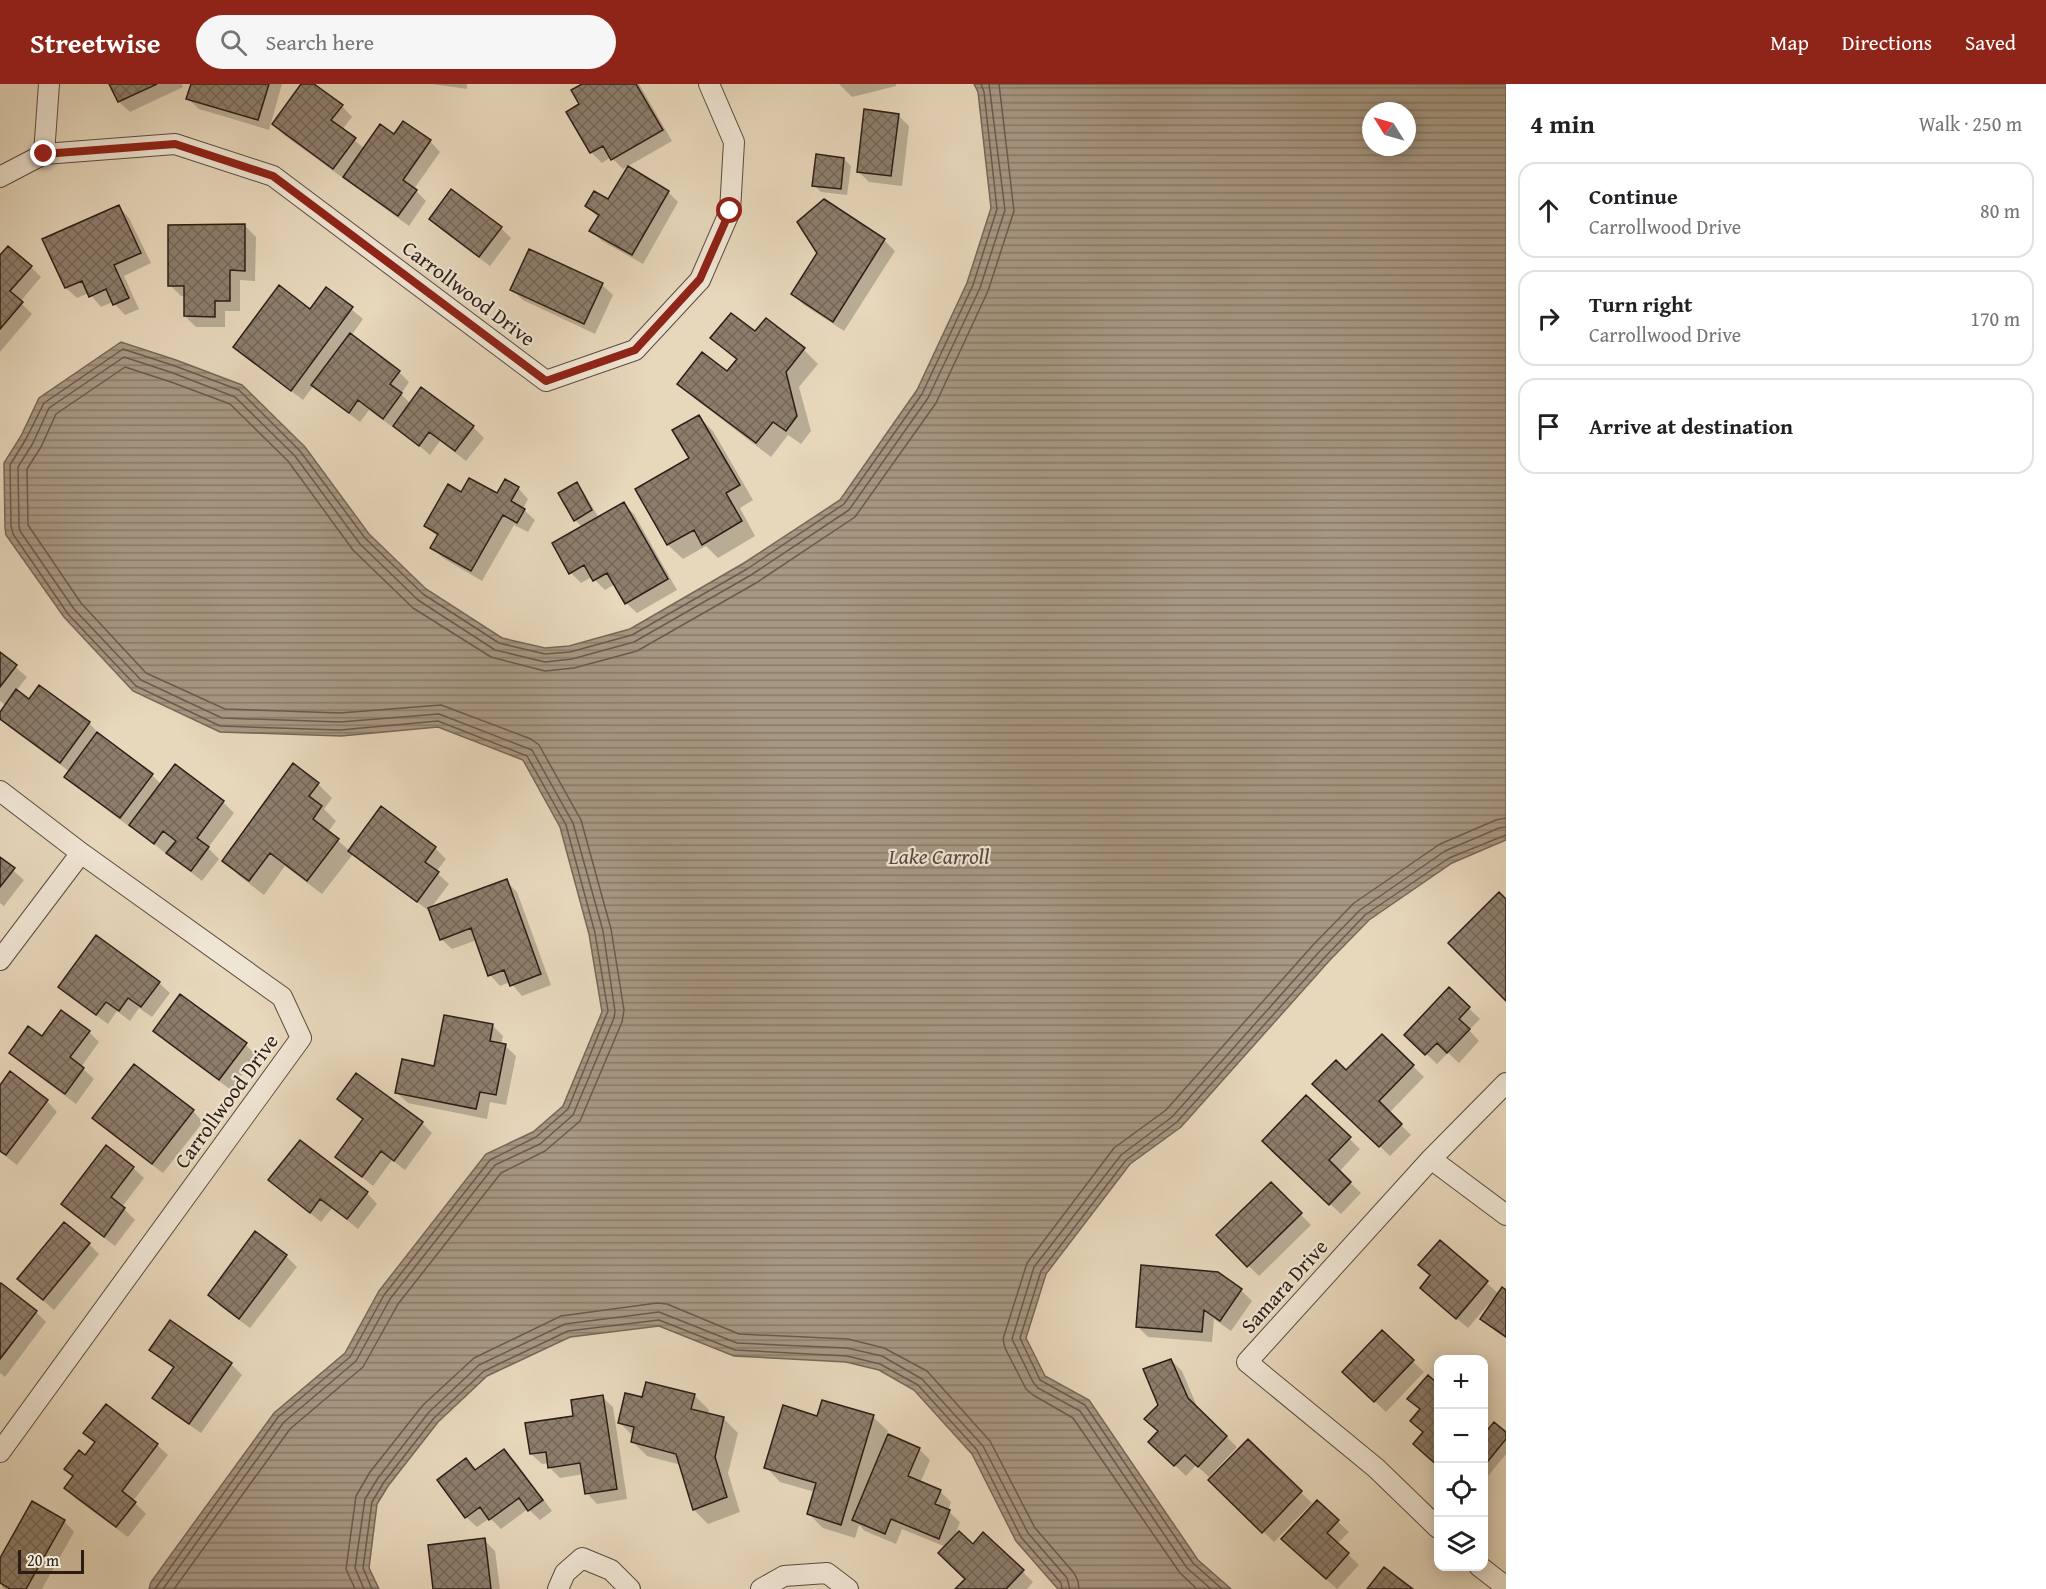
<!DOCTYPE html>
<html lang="en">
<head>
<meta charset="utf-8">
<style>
  :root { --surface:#fff; --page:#f6f6f6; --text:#202124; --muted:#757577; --line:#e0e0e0; --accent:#8f2418 }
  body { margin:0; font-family:"Gentium Book Plus",serif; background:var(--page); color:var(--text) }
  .controls { position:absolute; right:18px; bottom:18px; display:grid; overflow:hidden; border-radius:12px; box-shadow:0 3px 15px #0003 }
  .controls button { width:54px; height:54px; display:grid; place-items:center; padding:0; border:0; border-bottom:2px solid var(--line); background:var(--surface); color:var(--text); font:30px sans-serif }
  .compass { position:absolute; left:1362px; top:18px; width:54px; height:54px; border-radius:50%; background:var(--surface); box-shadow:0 3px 15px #0003; rotate:307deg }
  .scale { position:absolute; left:18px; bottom:15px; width:66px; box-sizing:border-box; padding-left:6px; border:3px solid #2c1e16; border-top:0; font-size:16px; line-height:21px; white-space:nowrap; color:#2c1e16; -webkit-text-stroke:4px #efe5d3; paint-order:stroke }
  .stop { position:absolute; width:18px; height:18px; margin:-14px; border:4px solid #8f2418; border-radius:50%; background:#fff }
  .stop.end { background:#8f2418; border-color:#fff; box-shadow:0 2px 6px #0008 }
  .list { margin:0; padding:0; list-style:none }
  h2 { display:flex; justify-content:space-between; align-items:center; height:78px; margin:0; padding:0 24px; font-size:26px }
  h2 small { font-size:20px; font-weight:400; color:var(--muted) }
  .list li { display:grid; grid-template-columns:39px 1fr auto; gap:18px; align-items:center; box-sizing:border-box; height:96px; margin:0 12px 12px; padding:0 12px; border:2px solid var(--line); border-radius:18px }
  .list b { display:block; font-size:22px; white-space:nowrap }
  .list p { margin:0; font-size:20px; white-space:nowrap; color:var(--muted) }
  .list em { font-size:20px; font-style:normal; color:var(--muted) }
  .icon { flex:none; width:33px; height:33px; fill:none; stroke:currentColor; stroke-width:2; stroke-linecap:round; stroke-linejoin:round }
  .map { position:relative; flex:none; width:1506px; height:1505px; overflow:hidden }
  header { display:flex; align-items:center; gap:36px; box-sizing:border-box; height:84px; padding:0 30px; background:var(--accent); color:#fff }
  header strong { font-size:28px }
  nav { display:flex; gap:33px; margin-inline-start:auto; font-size:21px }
  .search { width:420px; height:54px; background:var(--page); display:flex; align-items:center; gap:15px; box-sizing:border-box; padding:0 21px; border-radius:33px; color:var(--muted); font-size:22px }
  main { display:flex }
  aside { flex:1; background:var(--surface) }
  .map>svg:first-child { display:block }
  .water { fill:url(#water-rules); stroke:#766757; stroke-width:1.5; fill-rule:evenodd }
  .shadow { fill:#0003 }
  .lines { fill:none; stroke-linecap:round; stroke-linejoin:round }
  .shore { stroke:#6a5b4c; stroke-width:1.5 }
  .building { fill:url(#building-cross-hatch); stroke:#2c1e16; stroke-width:1.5 }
  .street-casing { stroke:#5b4c3f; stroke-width:22 }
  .street { stroke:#efe5d3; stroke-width:20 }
  .route { stroke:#8f2418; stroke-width:8 }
  .labels { text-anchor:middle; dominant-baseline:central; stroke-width:4.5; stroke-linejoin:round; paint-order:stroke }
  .street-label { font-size:21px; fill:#2c1e16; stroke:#efe5d3 }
  .water-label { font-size:22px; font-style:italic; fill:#57493c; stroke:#efe5d3 }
</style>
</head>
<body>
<header>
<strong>Streetwise</strong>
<div class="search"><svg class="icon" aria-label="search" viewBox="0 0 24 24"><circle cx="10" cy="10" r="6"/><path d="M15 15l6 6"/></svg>Search here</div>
<nav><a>Map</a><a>Directions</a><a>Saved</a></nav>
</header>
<main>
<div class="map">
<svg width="1506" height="1505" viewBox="0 0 1506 1505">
  <defs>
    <pattern id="water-rules" width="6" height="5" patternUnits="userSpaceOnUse" patternTransform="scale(1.5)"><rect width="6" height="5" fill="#a79883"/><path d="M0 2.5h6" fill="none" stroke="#887b6a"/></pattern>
    <pattern id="building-cross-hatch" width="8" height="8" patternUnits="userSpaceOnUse" patternTransform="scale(1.5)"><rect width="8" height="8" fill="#8d7e6c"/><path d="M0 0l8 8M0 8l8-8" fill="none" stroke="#736758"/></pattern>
  </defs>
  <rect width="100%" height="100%" fill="#e7d7bb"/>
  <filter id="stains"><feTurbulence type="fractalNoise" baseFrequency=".00333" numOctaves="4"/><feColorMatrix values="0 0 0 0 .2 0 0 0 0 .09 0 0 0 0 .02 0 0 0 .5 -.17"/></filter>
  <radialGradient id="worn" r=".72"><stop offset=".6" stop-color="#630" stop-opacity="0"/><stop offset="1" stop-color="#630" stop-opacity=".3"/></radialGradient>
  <path class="water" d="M974 0H1506V756L1452 779 1369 836 1329 877 1181 1043 1130 1080 1046 1190 1026 1254 1045 1292 1089 1316 1198 1476 1231 1505H1058L1016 1457 972 1370 914 1306 879 1286 846 1278 734 1272 659 1242 570 1253 487 1292 438 1338 388 1402 377 1420 369 1484 379 1505H149L151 1498 274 1329 345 1269 379 1207 486 1070 533 1048 563 1022 602 928 589 850 560 743 523 676 438 643 341 652 220 648 133 607 64 533 6 451 5 444 4 379 21 352 39 314 121 258 176 276 242 301 305 363 369 450 426 505 502 554 545 564 569 562 630 545 744 479 840 416 917 306 967 199 991 124 978 8ZM1371 27H1407V63H1371Z"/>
  <path class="shadow" d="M111 0H182L183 3 130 28 119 18Z
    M192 0H282L269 46 199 25 188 15Z
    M303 0H312L342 22 352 33 342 46 365 65 430 57 440 68 414 105 426 117 409 142 284 51 274 40Z
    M432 0H467V5Z
    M585 0H639L672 57 623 85 611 73 602 79 591 68 581 21Z
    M839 0H896V2L852 13Z
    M898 31 909 42 902 102 869 98 858 87Z
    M844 75 851 82 847 111 821 108 814 101Z
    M668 108 678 118 643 180 602 157 591 146 599 134 587 122Z
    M119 123 129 134 151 179 124 192 139 225 125 231 113 218 101 223 89 209 77 214 66 204Z
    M431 135 501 144 511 154 490 182 442 146Z
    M245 142 256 153 255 197 240 196V227H225V243H196L185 232V212H181L170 201Z
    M884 156 895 167 844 247 804 221 793 210Z
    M0 173 31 183 41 193 20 218 32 230 0 268Z
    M602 201 613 211 595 250 523 216 512 206Z
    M327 205 363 235 351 252 399 288 409 298 401 310 411 320 473 343 484 354 466 377 440 357 430 371 396 342 394 344 369 326 360 338 324 311 314 301 303 316 246 273 235 263 310 227Z
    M712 254 804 266 818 280 799 303 811 347 801 360 788 351 771 373 694 314 679 300 728 290 737 277Z
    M699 333 713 347 753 416 740 424 755 452 718 474 706 462 683 475 668 461 637 406 691 375Z
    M577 400 583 407 599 434 623 420 634 430 677 506 637 529 626 519 615 500 605 506 592 493 581 499 571 489 582 443 575 436Z
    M518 404 528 415 523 425 535 436 528 448 514 441 482 497 443 474 432 464 438 453 426 442 462 410 498 411Z
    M0 570 27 593 16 607 29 617 89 639 99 650 98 651 152 691 161 700 175 682 223 718 234 729 208 764 219 775 202 797 179 779 167 767 165 769 132 742 131 744 77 703 66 693 70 688 9 643 0 634V630L6 622 0 617Z
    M318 700 332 714 324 725 336 737 328 748 350 767 381 724 435 764 446 775 436 788 449 800 430 825 506 797 517 808 551 901 522 912 510 898 500 902 490 891 477 856 452 865 441 855 430 825 429 827 353 770 322 810 285 782 264 811 238 791 224 776Z
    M0 775 24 796 4 822 0 819Z
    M159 899 170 909 152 933 139 924 130 937 117 927 108 940 71 913 60 902Z
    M1449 905 1480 935 1469 946 1479 957 1459 979 1448 969 1437 980 1406 951Z
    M492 941 503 952 501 961 505 962 516 972 506 1021 490 1018 487 1035 408 1019 397 1009 435 984Z
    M155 947 246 961 256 971 231 1006 165 957Z
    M89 948 99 958 81 983 94 995 76 1020 21 979 11 968 42 955Z
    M1382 952 1424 993 1389 1029 1411 1051 1390 1072 1325 1010Z
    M0 1004 47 1017 57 1028 17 1081 0 1068Z
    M1306 1013 1360 1065 1339 1088 1361 1109 1341 1130 1274 1068Z
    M339 1015 422 1039 432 1049 405 1086 392 1076 373 1102 337 1073 364 1037Z
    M193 1027 203 1038 163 1089 105 1045 94 1034Z
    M133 1084 144 1094 122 1123 135 1136 115 1162 74 1131 63 1120Z
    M270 1096 367 1109 377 1120 358 1145 332 1124 321 1138Z
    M1271 1100 1311 1141 1259 1192 1218 1151Z
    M1440 1158 1499 1210 1506 1207V1253L1482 1235 1494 1216 1493 1215 1468 1244 1432 1214V1192Z
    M89 1160 99 1170 54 1226 19 1195Z
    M286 1172 297 1183 250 1244 220 1222 210 1211Z
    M1218 1190 1241 1206 1252 1217 1231 1247 1214 1235 1212 1258 1148 1253 1137 1242Z
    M0 1203 36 1228 46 1238 5 1293 0 1289Z
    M1382 1248 1424 1288 1386 1328 1355 1299Z
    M151 1266 231 1280 242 1291 201 1349 165 1324 154 1314 174 1285Z
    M1171 1276 1182 1287 1198 1325 1237 1363 1209 1393 1196 1381 1186 1392 1161 1368 1160 1321Z
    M1428 1293 1438 1302V1382L1425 1371 1424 1349 1412 1337 1421 1326Z
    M694 1311 709 1326 707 1331 724 1335 738 1349 728 1389 740 1428 708 1440 694 1426 681 1381 647 1372 633 1358 634 1353 619 1338 643 1315Z
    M602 1313 613 1323 627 1415 597 1420 587 1409 584 1390 560 1394 549 1383V1379L542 1380 531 1370Z
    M818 1333H873L888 1347 886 1351 919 1365 930 1376 920 1399 940 1407 951 1418 948 1427 960 1438 954 1455 973 1462 1023 1488 1033 1498 1027 1505H957L967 1495 946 1463 902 1445 896 1460 865 1447 859 1441 855 1454 823 1444 809 1430 815 1408 780 1398 766 1383Z
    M1484 1341 1489 1346 1506 1350V1370L1484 1397Z
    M85 1349 157 1361 168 1371 133 1417 146 1430 128 1453 76 1415 66 1404 95 1359Z
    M1248 1357 1312 1419 1274 1458 1210 1396Z
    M504 1367 515 1377 552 1427 540 1436 528 1425 501 1445 490 1434 477 1443 466 1433 465 1376 477 1387Z
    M1317 1418 1349 1448 1337 1460 1359 1481 1337 1505 1294 1466Z
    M64 1437 74 1448 42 1505H4L2 1503 0 1477Z
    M484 1456 495 1467 500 1505H435Z"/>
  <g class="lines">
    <path class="shore" d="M155 1505 278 1333 350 1273 384 1211 490 1076 536 1053 568 1025 608 927 595 849 566 741 527 672 438 637 340 646 220 642 136 602 68 530 13 450 11 442 10 381 26 355 44 319 123 265 175 282 239 306 300 367 365 454 423 510 499 559 545 570 570 568 632 551 747 485 844 420 922 310 973 201 997 125 984 8 981 0
      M163 1505 284 1338 356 1277 390 1215 495 1081 540 1060 573 1031 614 934 615 927 603 847 573 739 532 666 439 630 340 638 222 634 141 596 74 525 20 447 19 442 18 383 33 359 49 324 124 273 173 289 235 313 295 372 360 460 418 516 495 566 545 578 572 575 634 558 751 491 849 426 928 314 980 204 1005 126 989 0
      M174 1505 290 1345 363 1283 398 1220 501 1089 545 1067 580 1037 622 938 624 926 611 845 581 736 539 661 531 655 441 621 340 629 225 625 146 589 81 519 28 441 27 385 41 363 56 330 125 283 171 298 230 320 288 377 353 466 413 524 491 573 545 587 574 584 637 567 756 499 855 433 936 319 988 207 1014 127 999 0
      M355 1505 346 1485 356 1412 370 1388 423 1321 474 1274 561 1232 657 1219 667 1220 739 1250 848 1255 884 1264 927 1287 990 1357 1035 1444 1074 1489 1078 1497 1079 1505
      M364 1505 355 1484 365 1415 378 1394 429 1328 479 1281 565 1240 659 1228 737 1259 847 1264 882 1272 922 1295 983 1362 1028 1449 1067 1494 1070 1505
      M372 1505 363 1484 372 1418 384 1398 434 1334 484 1287 568 1247 659 1236 735 1266 847 1272 880 1280 918 1301 977 1366 1021 1453 1061 1499 1062 1505
      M1197 1505 1180 1489 1073 1334 1033 1311 1026 1305 1005 1264 1003 1255 1027 1179 1114 1064 1166 1026 1313 861 1354 819 1440 760 1496 736 1506 734
      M1211 1505 1187 1484 1080 1327 1038 1304 1033 1298 1012 1255 1034 1183 1121 1071 1172 1033 1319 868 1360 826 1445 767 1499 744 1506 743
      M1222 1505 1193 1479 1085 1321 1040 1296 1020 1254 1041 1187 1126 1076 1177 1038 1325 873 1365 831 1449 774 1506 751"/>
  </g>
  <path class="building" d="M109 0H157L118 18Z
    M191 0H269L258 36 186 15Z
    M301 0H314L343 21 331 36 356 54 333 85 272 40Z
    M582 0H636L663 46 611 76 603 62 590 69 566 28 579 20 571 6Z
    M864 25 899 30 891 92 857 88Z
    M403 37 431 56 403 96 417 106 398 132 343 93 380 40 394 50Z
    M816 70 844 74 841 105 812 102Z
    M628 82 669 107 632 171 589 147 599 131 585 122 594 107 608 115Z
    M451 105 502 143 479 173 429 135Z
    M824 115 885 155 833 238 791 210 817 169 797 138Z
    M119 121 141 169 114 181 129 214 113 221 106 205 89 213 82 197 65 204 42 155Z
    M245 140V187L230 186V217H215V233L184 232V202H168V141Z
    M8 162 32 182 10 207 23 218 0 245V171Z
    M529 165 603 199 584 240 510 206Z
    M279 201 310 225 326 203 353 223 291 307 233 263Z
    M731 229 755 247 766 234 805 264 786 288 797 332 786 347 773 338 756 359 677 300 702 268 727 287 737 275 710 254Z
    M350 249 400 287 390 300 402 309 383 335 358 316 349 329 311 301Z
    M421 303 474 342 455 367 429 348 419 362 393 342Z
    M699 331 740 401 726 409 742 437 702 461 694 446 667 461 635 405 689 374 672 346Z
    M469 394 497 409 505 395 519 403 511 417 525 425 517 439 503 431 471 487 430 464 438 450 424 442 448 400 461 408Z
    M577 398 592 426 574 437 558 409Z
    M624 418 668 495 625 520 607 489 593 497 584 481 569 490 552 459Z
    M0 568 17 581 0 603Z
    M39 601 90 638 60 679 0 635V628L16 605 29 615Z
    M97 648 153 690 120 734 64 693Z
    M293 679 319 699 309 712 322 722 313 735 339 755 307 797 270 769 249 797 222 777Z
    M175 680 224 717 197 754 209 763 191 787 166 769 176 757 163 747 154 760 129 741Z
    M381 722 436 763 425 778 439 788 417 818 348 767Z
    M0 773 15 784 0 803Z
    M507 795 541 890 510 902 504 886 488 892 471 844 440 856 428 824Z
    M1499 808 1506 815V917L1448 859Z
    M96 851 160 898 141 923 128 914 119 927 106 918 96 931 58 903Z
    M1449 903 1470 923 1459 935 1470 945 1447 969 1437 959 1425 971 1404 951Z
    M180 910 247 959 219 996 153 947Z
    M61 926 90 947 70 973 84 984 65 1010 9 969 28 942 42 952Z
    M444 931 493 940 490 957 506 960 496 1011 480 1008 476 1025 395 1009 402 975 434 982Z
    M1382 950 1414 981 1379 1017 1402 1040 1379 1063 1312 1000 1336 976 1346 986Z
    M134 980 194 1026 152 1080 92 1034Z
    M10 987 48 1016 6 1071 0 1067V1001Z
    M356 989 423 1038 394 1077 381 1067 362 1093 335 1073 363 1035 337 1015Z
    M1306 1011 1351 1053 1329 1076 1351 1098 1329 1121 1262 1057Z
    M300 1056 368 1108 347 1135 320 1115 310 1129 268 1096Z
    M106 1061 134 1083 111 1113 125 1124 104 1153 61 1120Z
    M1271 1098 1302 1129 1247 1183 1216 1151Z
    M64 1138 90 1159 43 1216 17 1195Z
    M255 1147 287 1171 239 1235 208 1211Z
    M1440 1156 1488 1197 1456 1235 1420 1204 1430 1191 1418 1181Z
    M1141 1181 1218 1188 1242 1205 1220 1237 1204 1226 1202 1248 1136 1243Z
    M1 1199 37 1227 0 1275V1200Z
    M1502 1203 1506 1206V1253L1480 1235Z
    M170 1236 232 1279 189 1340 152 1314 174 1283 149 1266Z
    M1382 1246 1414 1276 1374 1318 1342 1288Z
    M1171 1275 1188 1314 1227 1352 1198 1383 1185 1371 1174 1382 1148 1358 1158 1347 1144 1335 1158 1321 1143 1285Z
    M1428 1291 1438 1300V1382L1413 1360 1423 1348 1410 1337 1420 1325 1407 1315Z
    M646 1298 695 1310 691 1325 724 1333 715 1373 727 1413 693 1426 676 1370 631 1358 634 1343 618 1339 625 1309 642 1313Z
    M603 1311 617 1405 585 1410 580 1379 548 1384 546 1368 530 1370 525 1339 573 1332 571 1316Z
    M822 1316 874 1331 841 1441 807 1430 816 1399 764 1384 783 1321 817 1332Z
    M106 1320 158 1360 122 1407 136 1418 116 1443 64 1404 73 1392 64 1385 79 1366 85 1371 95 1358 83 1349Z
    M1494 1338 1506 1348V1355L1484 1382V1350Z
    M888 1350 920 1364 908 1392 941 1406 935 1420 950 1426 939 1455 891 1435 885 1450 852 1436Z
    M1248 1355 1302 1407 1262 1449 1208 1396Z
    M504 1365 543 1416 528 1427 519 1414 489 1436 480 1423 465 1434 437 1396 466 1374 475 1386Z
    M1317 1416 1339 1436 1327 1449 1349 1469 1326 1495 1281 1455Z
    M32 1417 65 1436 26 1505H10L0 1499V1474Z
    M959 1447 973 1460 983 1448 1024 1486 1006 1505H955L965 1495 938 1469Z
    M485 1454 491 1505H433L428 1461Z
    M1384 1483 1413 1505H1367Z"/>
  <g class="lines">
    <defs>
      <path id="street" d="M44 70 49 0
        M0 93 44 70 175 60 273 92 546 297 635 266 700 196 730 127 734 58 709 0
        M0 707 81 769 282 913 301 954 0 1368
        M0 876 81 769
        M1431 1075 1506 1131
        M1438 1444 1376 1384 1247 1278 1431 1075 1506 999
        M1479 1482 1506 1503
        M558 1505 565 1489 582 1474 611 1486 630 1505
        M761 1505 784 1492 827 1489 848 1505"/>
    </defs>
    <use href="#street" class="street-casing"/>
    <use href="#street" class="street"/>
  </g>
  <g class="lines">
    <path class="route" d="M44 70 175 60 273 92 546 297 635 266 700 195 730 127"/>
  </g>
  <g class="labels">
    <g class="street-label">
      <text transform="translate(469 209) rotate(37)">Carrollwood Drive</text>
      <text transform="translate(226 1017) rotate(-54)">Carrollwood Drive</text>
      <text transform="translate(1284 1202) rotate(-48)">Samara Drive</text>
    </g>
    <g class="water-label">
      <text x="939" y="772">Lake Carroll</text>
    </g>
  </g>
  <rect width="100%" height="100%" filter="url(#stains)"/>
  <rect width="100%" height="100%" fill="url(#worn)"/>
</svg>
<div class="controls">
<button>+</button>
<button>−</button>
<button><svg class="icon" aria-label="locate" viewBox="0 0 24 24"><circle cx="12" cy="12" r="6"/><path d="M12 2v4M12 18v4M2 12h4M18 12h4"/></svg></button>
<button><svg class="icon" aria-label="layers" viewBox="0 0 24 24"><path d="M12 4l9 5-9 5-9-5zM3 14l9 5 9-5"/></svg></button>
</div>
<svg class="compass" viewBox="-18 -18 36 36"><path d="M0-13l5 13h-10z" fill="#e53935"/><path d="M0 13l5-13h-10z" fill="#757577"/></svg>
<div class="scale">20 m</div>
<div class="stop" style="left:730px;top:127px"></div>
<div class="stop end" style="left:44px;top:70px"></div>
</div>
<aside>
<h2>4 min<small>Walk · 250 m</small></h2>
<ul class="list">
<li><svg class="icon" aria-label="ahead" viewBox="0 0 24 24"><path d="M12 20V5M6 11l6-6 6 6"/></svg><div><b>Continue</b><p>Carrollwood Drive</p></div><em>80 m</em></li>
<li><svg class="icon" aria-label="right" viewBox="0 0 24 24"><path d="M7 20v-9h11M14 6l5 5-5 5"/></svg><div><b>Turn right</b><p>Carrollwood Drive</p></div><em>170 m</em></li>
<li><svg class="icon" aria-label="arrive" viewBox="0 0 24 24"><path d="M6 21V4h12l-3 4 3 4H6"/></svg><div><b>Arrive at destination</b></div></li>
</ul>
</aside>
</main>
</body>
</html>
